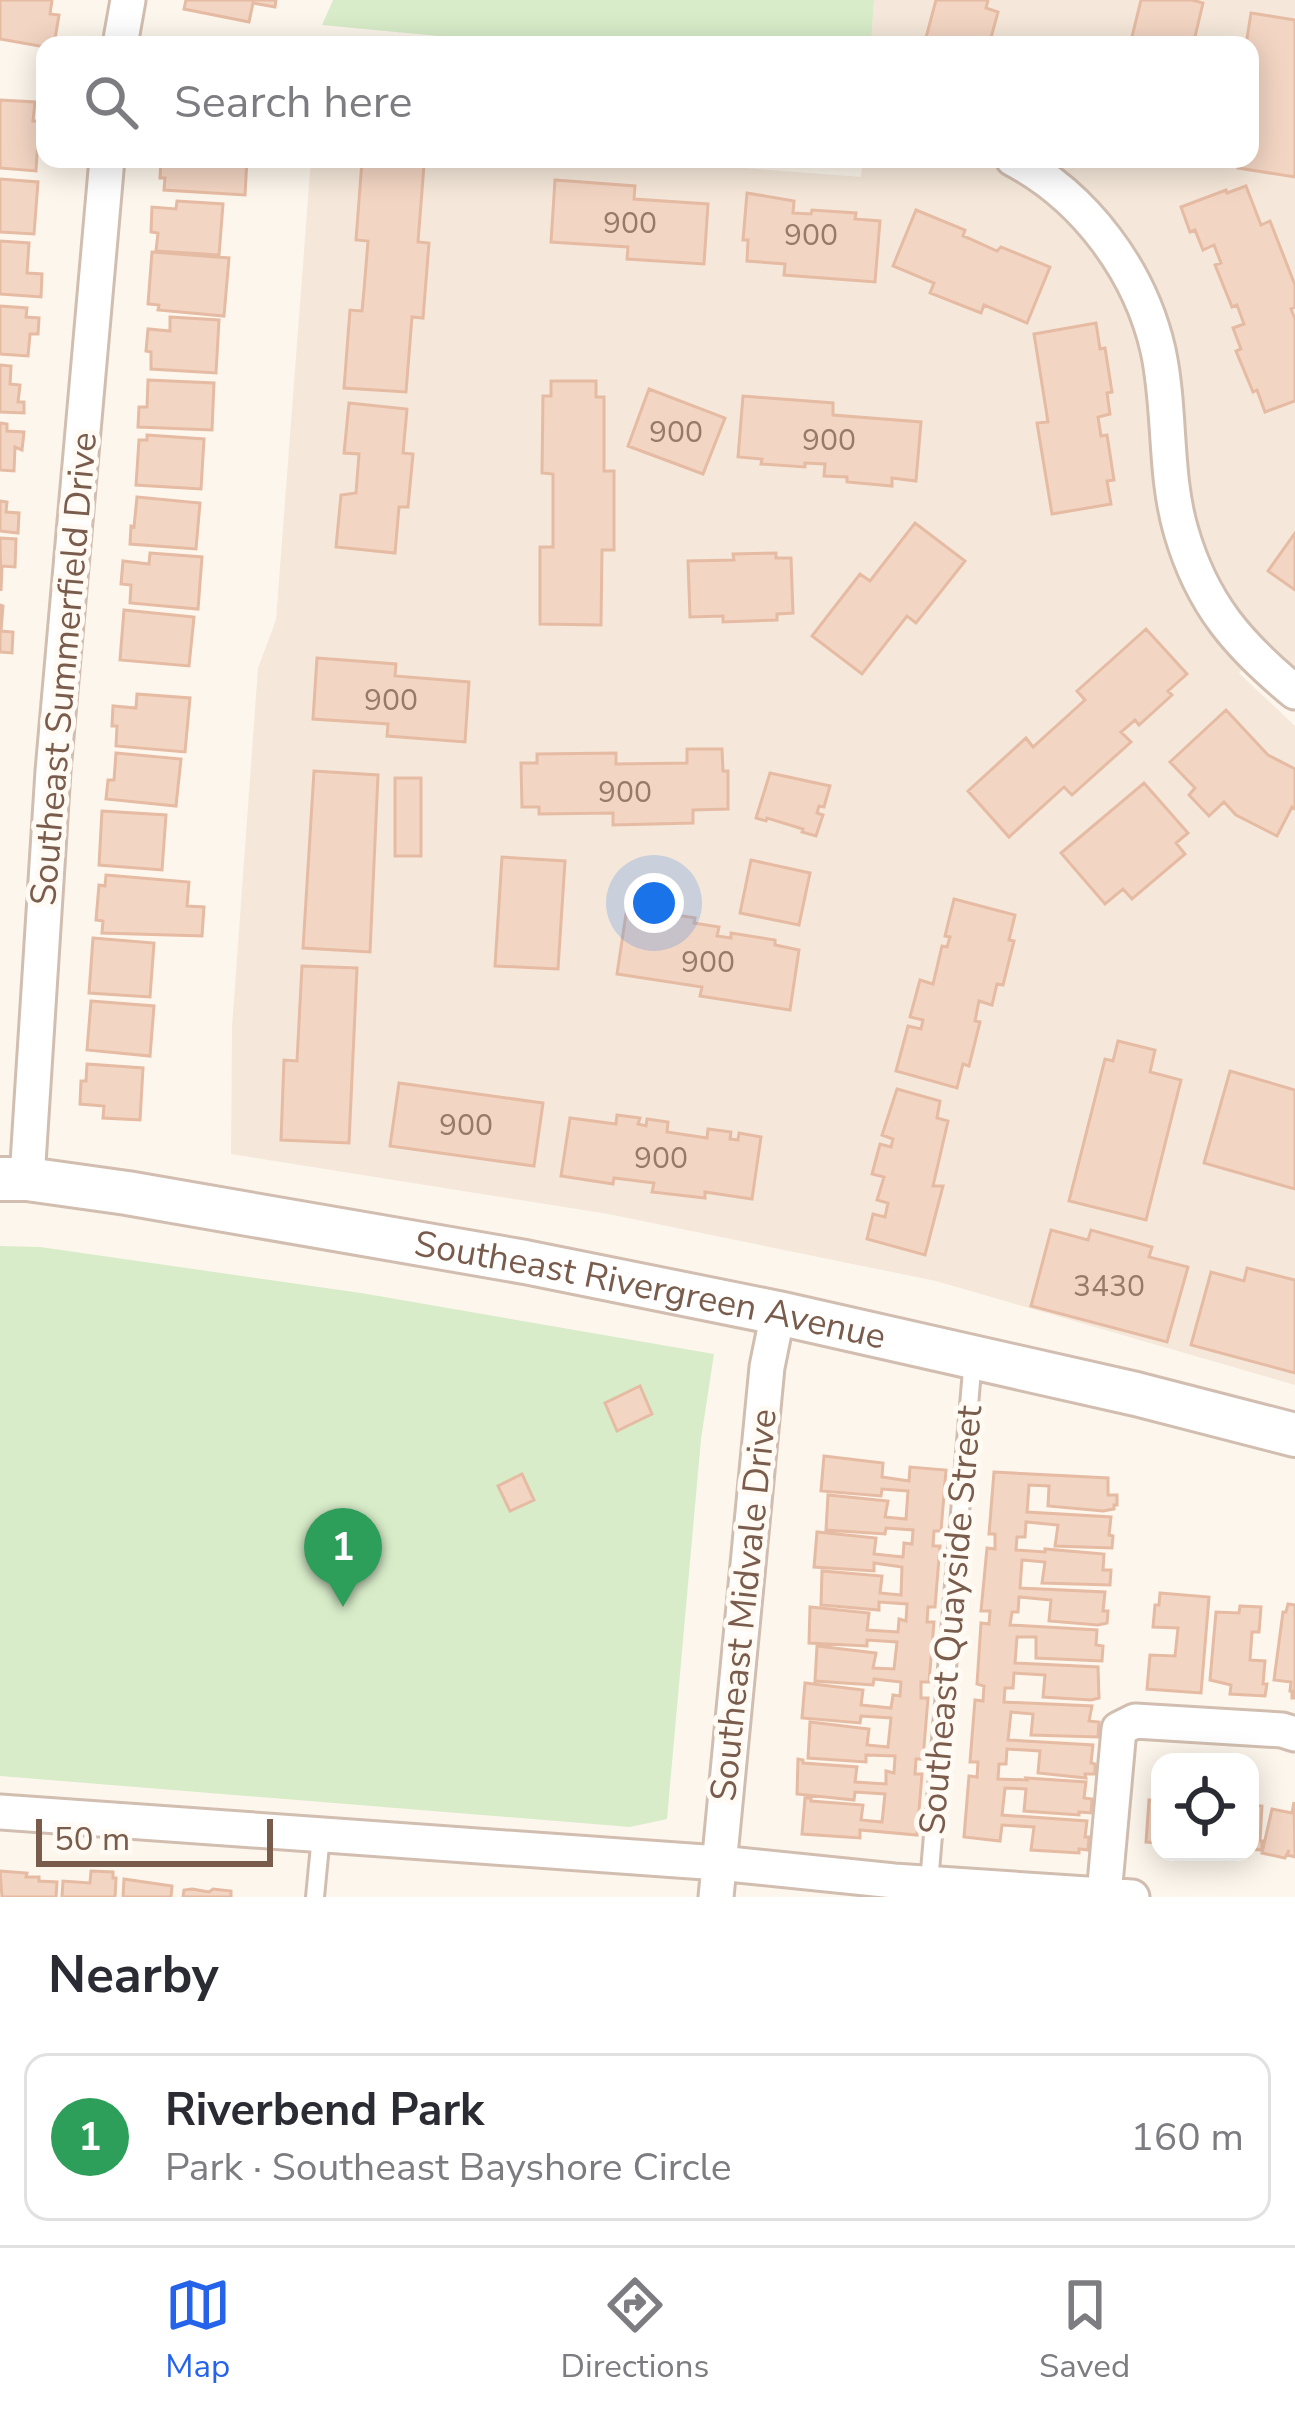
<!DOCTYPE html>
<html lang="en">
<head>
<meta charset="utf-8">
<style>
  :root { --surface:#fff; --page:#f2f2f3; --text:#2b2b33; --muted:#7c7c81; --line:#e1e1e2; --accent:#2563eb }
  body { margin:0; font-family:"Nunito Sans",sans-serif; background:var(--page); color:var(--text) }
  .controls { position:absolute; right:36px; bottom:36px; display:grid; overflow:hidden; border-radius:24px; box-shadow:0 6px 30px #0003 }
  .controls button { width:108px; height:108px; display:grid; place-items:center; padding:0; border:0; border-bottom:3px solid var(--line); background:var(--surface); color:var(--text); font:60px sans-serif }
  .scale { position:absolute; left:36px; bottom:30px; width:237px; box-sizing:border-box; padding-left:12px; border:6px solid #7a5c4d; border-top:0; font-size:33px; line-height:42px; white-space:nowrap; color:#7a5c4d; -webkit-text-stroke:9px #fffaf3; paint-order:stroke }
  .you { position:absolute; left:654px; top:903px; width:42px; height:42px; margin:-30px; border:9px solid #fff; border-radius:50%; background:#1a73e8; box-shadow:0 0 0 18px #1a73e833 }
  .badge { display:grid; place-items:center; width:78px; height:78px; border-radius:50%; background:var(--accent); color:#fff; font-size:39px; font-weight:700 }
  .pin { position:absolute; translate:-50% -99px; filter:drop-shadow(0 3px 6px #0008) }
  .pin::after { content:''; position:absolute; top:63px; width:42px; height:36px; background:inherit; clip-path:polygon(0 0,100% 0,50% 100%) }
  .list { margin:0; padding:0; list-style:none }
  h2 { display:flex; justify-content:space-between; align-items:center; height:156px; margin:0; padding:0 48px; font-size:51px }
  h2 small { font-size:39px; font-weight:400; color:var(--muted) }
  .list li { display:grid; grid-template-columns:78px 1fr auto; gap:36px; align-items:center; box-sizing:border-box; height:168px; margin:0 24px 24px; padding:0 24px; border:3px solid var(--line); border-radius:24px }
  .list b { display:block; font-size:45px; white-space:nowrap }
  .list p { margin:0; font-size:39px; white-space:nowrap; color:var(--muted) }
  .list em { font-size:39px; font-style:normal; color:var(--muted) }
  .icon { flex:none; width:66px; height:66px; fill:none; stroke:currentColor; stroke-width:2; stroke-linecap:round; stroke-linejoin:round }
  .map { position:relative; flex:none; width:1295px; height:1897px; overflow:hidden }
  .search { position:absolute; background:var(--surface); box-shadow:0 6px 30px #0003; left:36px; right:36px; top:36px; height:132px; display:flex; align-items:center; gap:30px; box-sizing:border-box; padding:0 42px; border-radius:24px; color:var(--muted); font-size:45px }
  .sheet { height:348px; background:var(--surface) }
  nav { display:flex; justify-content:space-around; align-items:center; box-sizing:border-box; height:168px; border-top:3px solid var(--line); background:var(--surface); font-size:33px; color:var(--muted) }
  nav a { display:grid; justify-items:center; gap:6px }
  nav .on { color:var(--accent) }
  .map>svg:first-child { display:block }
  .residential { fill:#f5e8da }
  .green { fill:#d8ecc9 }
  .building { fill:#f3d5c3; stroke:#e6bba3; stroke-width:3 }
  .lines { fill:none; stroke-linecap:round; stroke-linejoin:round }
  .service-casing { stroke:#d1beb0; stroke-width:22 }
  .minor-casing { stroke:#d1beb0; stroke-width:39 }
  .tertiary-casing { stroke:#d1beb0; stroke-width:48 }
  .service { stroke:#fff; stroke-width:16 }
  .minor { stroke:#fff; stroke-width:33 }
  .tertiary { stroke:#fff; stroke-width:42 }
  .labels { text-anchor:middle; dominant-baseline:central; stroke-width:10; stroke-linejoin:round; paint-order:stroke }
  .number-label { font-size:30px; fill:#987a6a }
  .street-label { font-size:36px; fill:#7a5c4d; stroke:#fffaf3 }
</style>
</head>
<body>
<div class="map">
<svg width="1295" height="1897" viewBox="0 0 1295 1897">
  <rect width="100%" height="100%" fill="#fdf6ec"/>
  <path class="residential" d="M874 0H1295V675L1265 646 1239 673 1295 726V1385L936 1281 608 1214 231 1154 232 1027 258 668 276 620 311 159H626L861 177 863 159H1250V45H871Z"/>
  <path class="green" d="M333 0H874L871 45H535L322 25Z
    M0 1246 40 1247 361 1293 714 1354 701 1439 667 1819 630 1827 0 1776Z"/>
  <path class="building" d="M0 0H52L50 14 59 15 54 45 45 47 0 39Z
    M186 0H276L275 7 253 3 249 22 184 9Z
    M936 0H988L986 8 998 12 989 45H924Z
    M1141 0H1192L1203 3 1193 45H1130Z
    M1251 13 1295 20V177L1238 168 1240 159H1250V45H1246Z
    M0 100 35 102 33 121H39L36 171 0 168Z
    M161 159H247L245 195 164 190 165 178H160Z
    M362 161 424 165 418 242 429 243 423 318 412 317 406 392 344 388 350 310 362 311 364 290 368 241 356 240Z
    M0 179 38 182 34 234 0 232Z
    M555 180 635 186 634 199 708 204 704 264 627 259 628 247 551 242Z
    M1246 186 1261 225 1270 221 1295 285V307L1291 309 1295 319V401L1265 412 1257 390 1253 392 1236 351 1241 349 1233 328 1244 324 1237 305 1232 307 1215 265 1221 263 1214 245 1203 250 1195 230 1190 232 1181 207 1226 190 1227 193Z
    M747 193 794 201 793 213 811 214 812 210 856 213 855 219 880 221 875 282 784 275 785 264 747 261 748 240H743Z
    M177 201 223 204 219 255 156 251 158 233 151 232 152 207 176 209Z
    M916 210 965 230 963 236 968 238 997 251 1001 247 1050 267 1027 323 984 305 981 313 930 293 934 283 893 266Z
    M0 241 29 243 27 273 42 274 41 297 0 294Z
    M152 252 229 258 224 316 158 310 159 305 148 304Z
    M0 306 27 308 26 317 39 318 38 334H30L28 356 0 354Z
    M170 317 219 320 216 373 151 369V352L146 351 148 329 170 331Z
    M1096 323 1100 349 1105 348 1112 392 1107 393 1110 414 1098 417 1101 436 1107 435 1114 480 1107 481 1111 504 1052 514 1037 423 1048 422 1034 334Z
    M0 365 11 366 10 384 20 385 18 402H24V413L0 412Z
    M148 380 214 383 212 430 138 427 139 407H147Z
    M551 381H596V397H604V471H614V550H602L601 625 540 624V547H553V474L542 473 543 396H551Z
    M649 389 725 418 703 474 628 446Z
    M743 396 833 403V415L921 422 916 481 892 478V486L847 482V477L824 476 825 464 805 463V467L761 464 762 459 738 457Z
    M349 403 407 409 403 453 413 454 408 507H399L395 553 336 547 341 495 356 493 359 454 344 453Z
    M0 423 7 424V431L24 432 22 450 15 447 14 471 0 470Z
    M147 435 204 439 201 489 136 485 139 440H147Z
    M137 497 200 503 196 549 130 544 131 526 134 527Z
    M0 501 7 502 6 512 19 513 18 533 0 531Z
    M915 523 965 561 916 623 907 616 862 674 812 636 860 574 870 581Z
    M1295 533V590L1268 571Z
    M0 538 16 539 15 567 2 566 1 591Z
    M150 553 202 557 198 609 130 603 131 585 121 584 123 561 149 564Z
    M776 553V558H791L793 613 777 614V620L723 622V616L690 617 688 561 734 560 733 554Z
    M0 605 3 606 1 631 13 632 12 653 0 652Z
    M124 610 194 617 189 666 120 660Z
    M1146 629 1187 674 1168 691 1172 695 1139 725 1135 720 1121 732 1131 742 1072 795 1064 787 1009 837 968 791 1026 738 1033 747 1074 710 1085 700 1077 691Z
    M317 658 396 664 395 676 469 682 465 742 387 736 388 724 313 719Z
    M137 694 190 698 185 752 116 746 117 726H112L113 706 136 708Z
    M1226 710 1268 755 1295 769V809L1292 807 1277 836 1236 815 1224 802 1209 816 1189 795 1195 788 1170 762Z
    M687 749H722L723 771H728V809L693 810V823L613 825V813L539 814V807H522L521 763H537V754L616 753V764L687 763Z
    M116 753 181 759 176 806 106 799 108 780H114Z
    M314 771 378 775 370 952 303 948Z
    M770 773 830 786 824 807 819 806 817 813 823 815 816 836 802 832 803 829 767 818 766 821 756 818Z
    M395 778H421V856H395Z
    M1144 783 1188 833 1176 843 1185 854 1132 899 1123 889 1105 904 1061 853Z
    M102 811 166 815 162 870 99 865Z
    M502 857 565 861 558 969 495 966Z
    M751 860 810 873 799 925 740 913Z
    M106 875 189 882 187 906 204 907 202 936 102 933 103 921 96 920 99 885 105 886Z
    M954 899 1015 915 1009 940 1014 941 1003 985 997 984 992 1005 979 1001 975 1021 980 1022 969 1066 963 1064 957 1088 896 1071 908 1026 921 1029 923 1020 910 1017 920 980 933 984 942 946 947 947 950 937 945 936Z
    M652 911 695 918 694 923 719 927 717 936 731 938V933L775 940V945L799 950 790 1010 700 996 702 987 617 974 626 914 651 916Z
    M93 938 154 943 150 997 89 993Z
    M302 966 357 968 349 1143 281 1140 284 1060 297 1061Z
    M91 1001 154 1006 150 1056 87 1050Z
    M1118 1041 1155 1050 1150 1072 1181 1080 1146 1220 1069 1201 1105 1059 1113 1061Z
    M87 1064 143 1068 140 1120 103 1118 104 1106 80 1104 81 1081H86Z
    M1230 1071 1295 1090V1189L1204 1163Z
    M399 1083 543 1103 534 1166 390 1146Z
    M897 1089 940 1101 937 1118 948 1121 933 1186H943L925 1255 867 1239 873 1214 885 1217 888 1203 877 1200 884 1177 872 1174 880 1144 891 1147 893 1139 882 1135Z
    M617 1115 640 1118 638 1124 646 1126 647 1119 668 1122 667 1132 707 1138 708 1129 731 1132 730 1139 738 1140 739 1133 761 1137 752 1199 705 1192V1198L652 1192 654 1183 614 1178 613 1184 561 1176 570 1118 616 1124Z
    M1051 1230 1088 1240 1091 1230 1152 1247 1149 1257 1188 1267 1167 1342 1031 1306Z
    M1247 1268 1295 1280V1373L1191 1345 1211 1272 1244 1281Z
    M640 1386 652 1414 617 1431 605 1403Z
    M824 1456 883 1463 882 1477 909 1481 910 1467 946 1470 941 1531H934L933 1546H940L935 1607H928L927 1622H934L929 1682H921V1698H928L923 1759H916L915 1774H922L917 1835 860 1830V1838L802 1834 805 1798H811V1801L863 1805 861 1820 882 1822 885 1794 855 1792 854 1800 797 1794 798 1759 803 1760V1763L857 1767 855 1782 886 1784V1771L894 1773 895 1756 866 1755V1762L808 1758 810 1722 869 1729 867 1745 888 1747 891 1718 861 1716 860 1723 802 1718 805 1683 863 1690 861 1705 891 1708 893 1695 900 1696 901 1682 874 1679 873 1685 815 1681 817 1646 876 1653 873 1668 894 1669 897 1642 867 1640V1646L809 1643 810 1607 869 1613 867 1630 898 1632 899 1619 906 1621 907 1604 879 1602V1610L821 1605 822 1571 882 1576 880 1593 901 1595 902 1567 874 1563V1571L814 1567 817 1532 876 1538 874 1554 903 1557 904 1543 912 1544 913 1530 886 1528 885 1534 826 1530 828 1495 888 1501 885 1517 906 1519 908 1491 882 1489 881 1496 821 1491Z
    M994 1472 1108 1478V1495H1117V1505H1114V1509L1103 1511 1048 1506 1049 1486 1029 1485 1027 1512 1111 1517 1109 1535 1113 1536 1112 1548 1055 1546 1058 1525 1026 1522 1025 1537H1017L1016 1550 1045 1552V1549L1104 1554 1103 1570H1111L1110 1585 1042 1583 1045 1562 1022 1560 1020 1588 1105 1592 1103 1611H1108L1107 1623 1098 1625 1049 1621 1051 1600 1019 1597 1018 1612H1012L1010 1625 1097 1630 1096 1645 1103 1646 1102 1661 1036 1658V1637H1017L1015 1663 1098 1667 1099 1698 1091 1700 1043 1697 1045 1675 1014 1673 1013 1688H1005L1004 1702 1092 1706 1089 1721 1099 1722 1098 1737 1031 1735 1033 1714 1011 1712 1008 1740 1093 1745 1091 1763 1095 1764V1774H1085L1086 1778 1038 1773 1040 1751 1007 1749 1006 1764H999L998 1779 1027 1780 1026 1778 1086 1782 1084 1798 1092 1799 1091 1813 1079 1812V1815L1024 1811 1026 1789 1005 1788 1002 1815 1087 1821 1085 1837H1089L1088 1850 1079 1849V1853L1031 1850 1034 1827 1002 1825 1000 1841 964 1837 969 1776 977 1777 978 1762H970L975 1700 983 1701 984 1686 977 1684 981 1623 989 1624 990 1611H981L987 1548 995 1549V1534H989Z
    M522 1474 534 1500 510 1511 498 1486Z
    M1160 1593 1209 1597 1201 1693 1147 1689 1150 1655 1175 1656 1178 1628 1153 1627 1155 1605H1159Z
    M1288 1604 1295 1605V1698H1292V1691H1290L1291 1682 1274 1680 1283 1612H1286Z
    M1240 1606 1261 1607 1259 1632H1252L1250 1660 1265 1661 1263 1684H1267L1265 1696 1230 1694 1231 1685 1210 1680 1216 1612 1239 1613Z
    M1149 1800 1160 1801V1843L1146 1842Z
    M1294 1802 1295 1857 1287 1855 1289 1850 1285 1858 1262 1853 1272 1809 1292 1813Z
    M1250 1805 1262 1806 1260 1841H1262V1850L1250 1849Z
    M0 1871 27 1873 26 1877H39V1881L57 1882 56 1897H2Z
    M91 1871 113 1872V1878H116L115 1897H62L63 1881 90 1883Z
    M124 1879 172 1886 171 1897H123Z
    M192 1889 209 1892 213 1889 231 1891V1897H183L184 1890Z"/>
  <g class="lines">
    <defs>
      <path id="service" d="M929 1883 973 1358
        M315 1897 321 1835"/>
      <path id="minor" d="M120 45 128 0
        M1013 159C1085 197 1140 271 1158 350 1171 409 1164 473 1181 531 1202 604 1238 645 1295 692
        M27 1179 53 771 107 159
        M0 1812 719 1863 894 1881 1132 1897
        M1104 1895 1119 1729 1135 1721 1282 1730 1295 1734
        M716 1897 767 1367 778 1313"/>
      <g id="tertiary">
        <path id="s1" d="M0 1179H27L127 1193 525 1262 778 1313 1136 1394 1295 1435"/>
      </g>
    </defs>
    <use href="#service" class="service-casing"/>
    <use href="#minor" class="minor-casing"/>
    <use href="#tertiary" class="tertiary-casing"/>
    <use href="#service" class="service"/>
    <use href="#minor" class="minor"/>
    <use href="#tertiary" class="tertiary"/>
  </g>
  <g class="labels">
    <g class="number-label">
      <text x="630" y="223">900</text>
      <text x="811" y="235">900</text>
      <text x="676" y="432">900</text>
      <text x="829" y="440">900</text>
      <text x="391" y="700">900</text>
      <text x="625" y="792">900</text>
      <text x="708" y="962">900</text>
      <text x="466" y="1125">900</text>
      <text x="661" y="1158">900</text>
      <text x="1109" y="1286">3430</text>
    </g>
    <g class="street-label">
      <text transform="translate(64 669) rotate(-85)">Southeast Summerfield Drive</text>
      <text stroke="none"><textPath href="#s1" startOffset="660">Southeast Rivergreen Avenue</textPath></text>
      <text transform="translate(744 1605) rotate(-84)">Southeast Midvale Drive</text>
      <text transform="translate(951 1620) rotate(-85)">Southeast Quayside Street</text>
    </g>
  </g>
</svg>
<div class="controls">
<button><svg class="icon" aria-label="locate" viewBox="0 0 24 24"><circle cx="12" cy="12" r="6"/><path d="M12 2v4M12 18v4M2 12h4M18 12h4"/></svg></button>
</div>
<div class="scale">50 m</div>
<div class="you"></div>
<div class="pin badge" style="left:343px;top:1607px;background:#2e9e5b">1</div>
<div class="search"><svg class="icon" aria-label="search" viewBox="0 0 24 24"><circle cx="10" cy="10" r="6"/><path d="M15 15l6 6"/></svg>Search here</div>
</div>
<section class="sheet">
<h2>Nearby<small></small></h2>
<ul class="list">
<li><span class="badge" style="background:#2e9e5b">1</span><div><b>Riverbend Park</b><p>Park · Southeast Bayshore Circle</p></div><em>160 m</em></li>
</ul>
</section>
<nav>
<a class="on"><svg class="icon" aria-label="map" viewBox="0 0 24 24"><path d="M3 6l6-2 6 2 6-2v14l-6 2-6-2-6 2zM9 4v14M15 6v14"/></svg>Map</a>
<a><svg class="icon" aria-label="directions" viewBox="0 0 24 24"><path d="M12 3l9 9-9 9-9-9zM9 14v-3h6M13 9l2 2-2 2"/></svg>Directions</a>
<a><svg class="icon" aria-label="saved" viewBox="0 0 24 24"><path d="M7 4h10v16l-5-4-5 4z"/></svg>Saved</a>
</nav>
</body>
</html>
